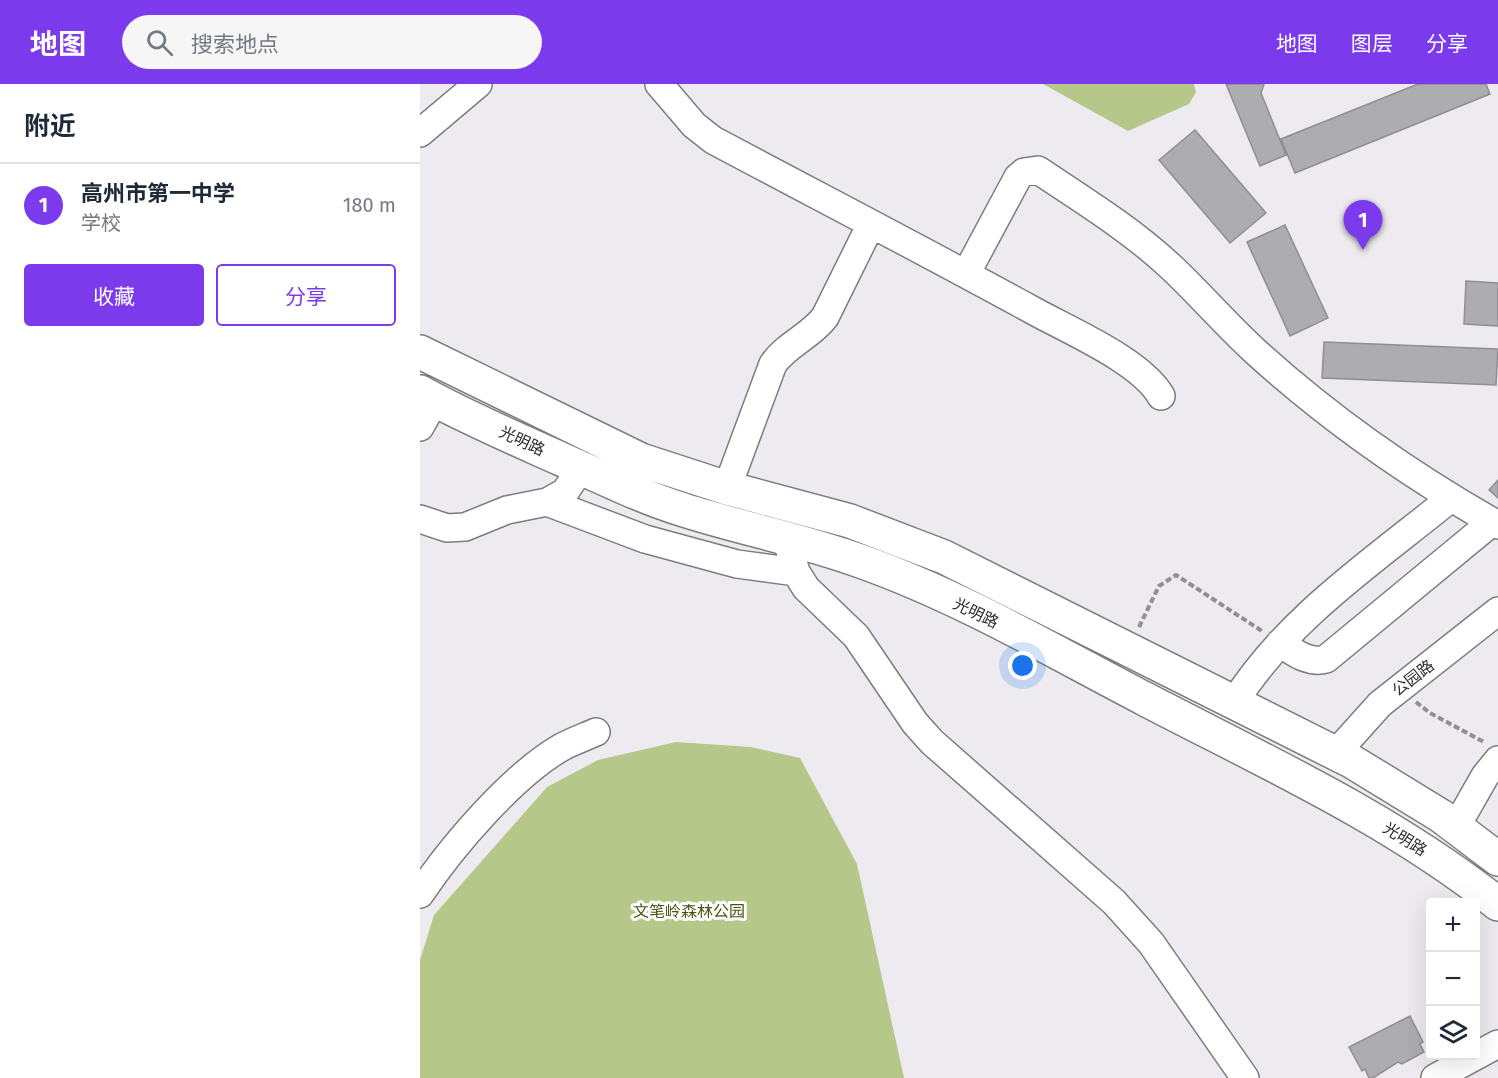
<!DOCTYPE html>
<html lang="zh">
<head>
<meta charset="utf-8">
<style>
  :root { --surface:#fff; --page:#f6f6f7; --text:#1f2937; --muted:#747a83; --line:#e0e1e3; --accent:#7c3aed }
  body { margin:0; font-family:"Fira Sans","Noto Sans SC",sans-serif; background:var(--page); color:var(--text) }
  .controls { position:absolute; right:18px; bottom:18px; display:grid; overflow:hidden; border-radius:6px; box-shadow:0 6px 24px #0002 }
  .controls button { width:54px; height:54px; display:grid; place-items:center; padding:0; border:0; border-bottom:2px solid var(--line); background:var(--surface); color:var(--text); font:30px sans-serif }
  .you { position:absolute; left:603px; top:582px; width:21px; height:21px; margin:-15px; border:4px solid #fff; border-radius:50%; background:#1a73e8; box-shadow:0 0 0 9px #1a73e833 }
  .badge { display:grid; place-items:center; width:39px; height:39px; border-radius:50%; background:var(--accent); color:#fff; font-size:20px; font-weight:700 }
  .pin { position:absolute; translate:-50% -50px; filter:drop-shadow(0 2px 3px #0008) }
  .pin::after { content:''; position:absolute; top:32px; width:21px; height:18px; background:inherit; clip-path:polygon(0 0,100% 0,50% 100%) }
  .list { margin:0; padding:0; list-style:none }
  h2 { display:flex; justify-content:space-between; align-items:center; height:78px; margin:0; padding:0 24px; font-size:26px }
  h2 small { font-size:20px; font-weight:400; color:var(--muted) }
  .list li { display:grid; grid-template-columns:39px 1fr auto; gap:18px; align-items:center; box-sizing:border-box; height:84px; padding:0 24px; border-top:2px solid var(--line) }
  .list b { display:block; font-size:22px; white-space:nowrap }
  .list p { margin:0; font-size:20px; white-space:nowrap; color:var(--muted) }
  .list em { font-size:20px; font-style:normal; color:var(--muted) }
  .actions { display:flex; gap:12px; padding:18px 24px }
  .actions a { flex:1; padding:14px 0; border:2px solid var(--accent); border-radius:6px; text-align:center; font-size:21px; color:var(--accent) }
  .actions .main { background:var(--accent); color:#fff }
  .icon { flex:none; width:33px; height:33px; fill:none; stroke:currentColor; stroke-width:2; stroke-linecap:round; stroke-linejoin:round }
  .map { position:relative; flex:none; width:1078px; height:994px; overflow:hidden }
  header { display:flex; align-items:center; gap:36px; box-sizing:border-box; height:84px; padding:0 30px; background:var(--accent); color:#fff }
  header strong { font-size:28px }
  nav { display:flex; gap:33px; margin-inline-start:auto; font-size:21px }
  .search { width:420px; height:54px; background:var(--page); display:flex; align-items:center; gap:15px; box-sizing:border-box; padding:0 21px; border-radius:33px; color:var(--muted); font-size:22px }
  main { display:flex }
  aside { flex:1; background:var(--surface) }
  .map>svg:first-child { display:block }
  .forest { fill:#b6c78a }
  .building { fill:#adacaf; stroke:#8f8e91; stroke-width:1.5 }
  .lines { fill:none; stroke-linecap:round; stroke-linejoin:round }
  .minor-casing { stroke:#7e7c7f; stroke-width:30 }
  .major-casing { stroke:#7e7c7f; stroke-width:36 }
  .path { stroke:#8f8e90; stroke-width:4; stroke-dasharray:6 3; stroke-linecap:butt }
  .minor { stroke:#fff; stroke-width:27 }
  .major { stroke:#fff; stroke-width:33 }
  .labels { text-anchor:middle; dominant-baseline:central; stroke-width:6; stroke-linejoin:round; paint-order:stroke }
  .street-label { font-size:16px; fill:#2d2d2e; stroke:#fff }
  .park-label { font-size:16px; fill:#485612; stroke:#fff }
</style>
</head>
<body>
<header>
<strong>地图</strong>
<div class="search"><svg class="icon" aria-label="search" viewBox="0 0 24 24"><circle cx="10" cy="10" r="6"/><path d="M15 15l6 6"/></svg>搜索地点</div>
<nav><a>地图</a><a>图层</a><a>分享</a></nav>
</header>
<main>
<aside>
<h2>附近<small></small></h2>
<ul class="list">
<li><span class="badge">1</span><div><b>高州市第一中学</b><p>学校</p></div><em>180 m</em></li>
</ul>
<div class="actions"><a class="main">收藏</a><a>分享</a></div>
</aside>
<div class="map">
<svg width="1078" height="994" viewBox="0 0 1078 994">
  <rect width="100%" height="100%" fill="#edebef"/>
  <path class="forest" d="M623 0H774L776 8 769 20 708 47Z
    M256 658 331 663 380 674 437 780 484 994H0V876L14 831 127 703 178 676Z"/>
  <path class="building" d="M806 0H844L841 9 866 71 840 82Z
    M998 0H1066L1070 10 875 89 861 55Z
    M775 46 846 129 810 159 739 76Z
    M865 141 908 234 870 252 827 158Z
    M1046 197 1078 199V242L1044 240Z
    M904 258 1078 265 1076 301 902 294Z
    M1078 396V414L1069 406Z
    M990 932 1003 958 1000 960 1004 968 982 980 978 978 953 994H949L945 985 942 987 929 963Z"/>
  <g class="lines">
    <defs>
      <path id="minor" d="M239 0 274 41 293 56C400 113 508 169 614 227 650 247 721 277 741 312
        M0 49 58 0
        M546 190 598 93 604 88 618 86C663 116 710 145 750 182 780 210 807 242 837 269 910 335 993 393 1078 441
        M0 343 15 316
        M307 404 353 280C367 260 391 252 405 233L451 140
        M127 418 225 455 317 480 376 488
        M0 435 27 444 45 443 87 426 127 418 145 408 161 384
        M366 453 376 488 386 504 436 552 495 639 512 658 694 818 731 859 825 994
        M860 559C874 568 888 580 906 575L1072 438
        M814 619C866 535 955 476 1031 414
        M916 669 960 620 1078 527
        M1036 743 1065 692 1078 676
        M0 810C32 762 93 691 142 663 153 657 165 653 176 648
        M1015 994 1078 960"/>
      <path id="major" d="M0 268 221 376 307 404 430 437 524 473 931 677 1021 732 1078 775
        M0 308C45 333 94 354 141 375 182 393 221 413 264 426 323 445 384 456 443 478 541 513 633 567 725 615 846 678 971 735 1078 820"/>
    </defs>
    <use href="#minor" class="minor-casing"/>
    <use href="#major" class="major-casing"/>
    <path class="path" d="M719 543 739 502 756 491 842 547
      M996 618 1010 629 1064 658"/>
    <use href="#minor" class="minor"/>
    <use href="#major" class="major"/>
  </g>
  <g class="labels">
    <g class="street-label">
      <text transform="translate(102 357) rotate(25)">光明路</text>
      <text transform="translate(556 529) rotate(26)">光明路</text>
      <text transform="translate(993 594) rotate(-38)">公园路</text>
      <text transform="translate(985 755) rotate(32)">光明路</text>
    </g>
    <g class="park-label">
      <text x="269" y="827">文笔岭森林公园</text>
    </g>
  </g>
</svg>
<div class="controls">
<button>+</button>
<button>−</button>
<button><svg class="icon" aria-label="layers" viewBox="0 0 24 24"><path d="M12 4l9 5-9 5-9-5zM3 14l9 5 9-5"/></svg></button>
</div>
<div class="you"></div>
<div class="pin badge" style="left:943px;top:166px">1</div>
</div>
</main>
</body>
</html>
